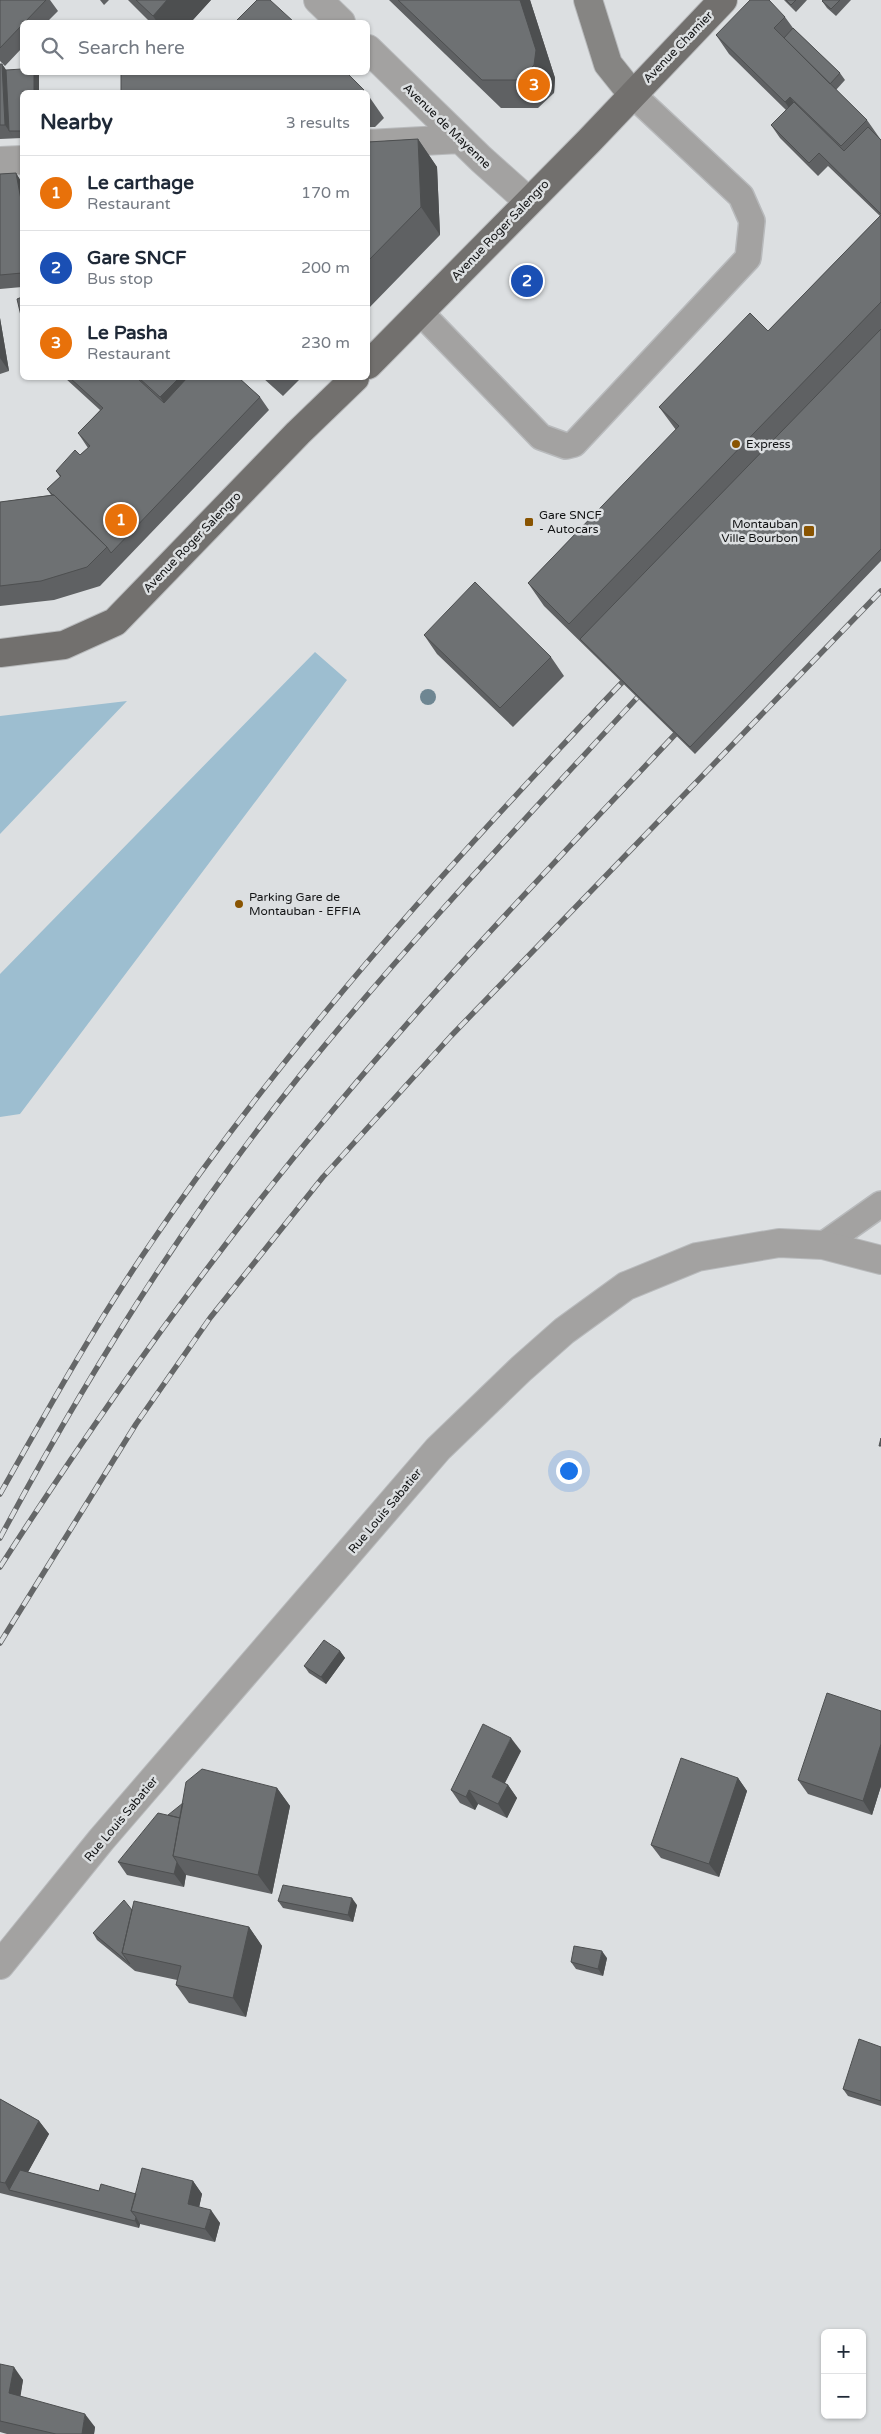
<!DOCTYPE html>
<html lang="en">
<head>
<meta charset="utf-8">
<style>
  :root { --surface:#fff; --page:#f6f6f7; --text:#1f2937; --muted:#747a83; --line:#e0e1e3; --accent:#ea580c }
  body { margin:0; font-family:"Varela Round",sans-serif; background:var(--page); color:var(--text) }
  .controls { position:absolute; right:15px; bottom:15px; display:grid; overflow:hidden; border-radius:8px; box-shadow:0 1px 4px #0004 }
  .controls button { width:45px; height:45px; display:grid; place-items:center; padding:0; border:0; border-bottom:1px solid var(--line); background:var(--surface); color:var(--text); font:25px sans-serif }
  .you { position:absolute; left:568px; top:1470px; width:18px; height:18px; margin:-12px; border:4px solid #fff; border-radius:50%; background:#1a73e8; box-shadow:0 0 0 8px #1a73e833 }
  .badge { display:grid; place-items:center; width:32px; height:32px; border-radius:50%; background:var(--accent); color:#fff; font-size:16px; font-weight:700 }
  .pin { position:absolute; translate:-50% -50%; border:2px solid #fff; box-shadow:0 1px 5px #0006 }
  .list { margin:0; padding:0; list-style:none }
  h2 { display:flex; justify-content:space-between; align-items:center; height:65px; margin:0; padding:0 20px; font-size:21px }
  h2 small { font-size:16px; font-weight:400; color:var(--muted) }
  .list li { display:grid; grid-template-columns:32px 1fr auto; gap:15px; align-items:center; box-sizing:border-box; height:75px; padding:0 20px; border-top:1px solid var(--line) }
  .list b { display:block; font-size:19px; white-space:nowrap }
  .list p { margin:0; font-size:16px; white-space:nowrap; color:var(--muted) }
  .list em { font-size:16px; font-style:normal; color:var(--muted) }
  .icon { flex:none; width:28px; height:28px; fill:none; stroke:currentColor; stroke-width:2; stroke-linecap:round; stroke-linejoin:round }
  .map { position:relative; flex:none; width:881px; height:2434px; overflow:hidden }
  .search { position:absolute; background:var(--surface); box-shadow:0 1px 4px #0004; left:20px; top:20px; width:350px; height:55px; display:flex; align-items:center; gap:12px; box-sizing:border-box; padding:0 18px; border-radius:8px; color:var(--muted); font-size:19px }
  .panel { position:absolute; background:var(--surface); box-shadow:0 1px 4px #0004; left:20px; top:90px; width:350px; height:290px; border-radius:8px }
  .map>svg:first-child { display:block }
  .green { fill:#9dbed0 }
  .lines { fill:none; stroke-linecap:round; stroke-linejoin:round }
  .lane-casing { stroke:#b8babc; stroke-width:28 }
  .street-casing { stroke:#b8babc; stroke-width:30 }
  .secondary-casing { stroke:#b8babc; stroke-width:30 }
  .primary-casing { stroke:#b8babc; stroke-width:30 }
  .lane { stroke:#a3a2a1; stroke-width:25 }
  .street { stroke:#a3a2a1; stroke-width:28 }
  .secondary { stroke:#868583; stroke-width:28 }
  .primary { stroke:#72706e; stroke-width:28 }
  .rail-casing { stroke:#656768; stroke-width:5.5 }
  .rail { stroke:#dcdfe1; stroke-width:4; stroke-dasharray:11; stroke-linecap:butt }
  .tree { fill:#6e8692 }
  .wall { fill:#5f6163 }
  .shaded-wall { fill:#4d4f50 }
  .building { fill:#6e7173; stroke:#4d4f50 }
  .poi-dot { fill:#895401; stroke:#dcdfe1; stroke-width:2 }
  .labels { text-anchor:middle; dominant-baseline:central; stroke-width:5; stroke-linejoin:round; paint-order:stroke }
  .street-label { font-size:12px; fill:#121314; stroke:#dcdfe1 }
  .poi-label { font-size:12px; fill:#121314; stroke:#dcdfe1; text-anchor:start }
</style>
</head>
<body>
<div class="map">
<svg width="881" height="2434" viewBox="0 0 881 2434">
  <rect width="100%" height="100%" fill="#dcdfe1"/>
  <path class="green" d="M315 652 347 680 20 1114 0 1117V974Z
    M127 701 0 834V716Z"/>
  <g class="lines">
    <defs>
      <path id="lane" d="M420 312 541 437 566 446 574 444 748 258 752 221 741 196 632 94
        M823 1245 881 1204"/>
      <path id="street" d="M318 0 341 22
        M368 49 481 159 528 201
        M368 144 460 139
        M0 161 22 160
        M0 1965 101 1840 438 1449 521 1369 564 1331 626 1286 697 1257 779 1243 823 1245 881 1260"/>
      <path id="secondary" d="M588 0 608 64 632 94"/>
      <path id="primary" d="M368 365 589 141 723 0
        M0 653 64 645 115 622 298 433 355 378"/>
    </defs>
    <use href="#lane" class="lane-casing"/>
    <use href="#street" class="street-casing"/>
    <use href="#secondary" class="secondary-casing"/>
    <use href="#primary" class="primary-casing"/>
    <use href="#lane" class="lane"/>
    <use href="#street" class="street"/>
    <use href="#secondary" class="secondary"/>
    <use href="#primary" class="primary"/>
    <defs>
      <path id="rail" d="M0 1494C48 1409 96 1323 151 1243 291 1037 460 852 632 672
        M0 1538C87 1375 186 1217 302 1073 411 939 530 814 647 687
        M0 1567C103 1407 215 1250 338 1104 448 973 566 850 684 725
        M0 1643 136 1424 210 1318 323 1177 451 1036 881 591"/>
    </defs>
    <use href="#rail" class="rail-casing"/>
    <use href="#rail" class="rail"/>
  </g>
  <circle class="tree" cx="428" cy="697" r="8"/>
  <path class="wall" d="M0 0H50L58 11 47 22H22V48L5 66 0 61Z
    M100 0H109L104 5Z
    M128 0H211L191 22H150Z
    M389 0H530L555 78 554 93 538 108H501Z
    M784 0H807L796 12Z
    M823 0H851L836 16 827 8 822 1Z
    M785 17 793 28 840 73 845 80 836 90 867 120 881 140V561L695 754 544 606 528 583 676 430 659 407 768 331 880 216 828 166 818 176 780 138 771 125 786 110 729 54 716 35Z
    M0 64H2L6 70 22 72H37L39 75V92H22V138L0 139Z
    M368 95 384 118 375 127H368Z
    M418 139 437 167 440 235 368 309V142Z
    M16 173 22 183V287L0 289V174Z
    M0 318 9 371 0 374Z
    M65 378H239L260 397 269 410 100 586 54 600 0 606V502L51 495 47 489 60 477 56 471 80 455 88 448 78 433 100 410Z
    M263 378H301L283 396Z
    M424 635 551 657 564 676 513 727 437 654Z
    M340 1651 345 1658 326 1684 309 1673 304 1666Z
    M881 1711V1786L872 1815 808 1794 798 1780Z
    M521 1751 505 1783 508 1785 517 1798 507 1818 478 1804 475 1810 460 1803 451 1790Z
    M738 1778 747 1791 719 1877 661 1858 651 1845Z
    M277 1788 290 1806 272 1894 186 1875 184 1887 127 1875 118 1862 168 1815Z
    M278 1901 357 1905 353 1922 283 1908Z
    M132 1910 249 1927 262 1946 246 2017 189 2003 176 1985 177 1980 135 1971 97 1940 93 1933Z
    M607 1958 603 1976 576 1969 571 1962Z
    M881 2047V2106L848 2096 843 2089Z
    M0 2099 39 2121 49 2134 28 2172 99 2191 136 2194 193 2181 202 2194 199 2207 220 2223 215 2242 140 2224 139 2228 0 2193Z
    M0 2364 23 2380 20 2396 95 2427 94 2434H7L0 2432Z"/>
  <path class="shaded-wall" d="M167 0H211L191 22H157L153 16Z
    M520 0H530L555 78 554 93 534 65Z
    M2 64 11 77 9 131 14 138 5 125Z
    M34 72H37L39 75V92H34Z
    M790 97 803 115 798 121 785 102Z
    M418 139 437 167 440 235 421 207Z
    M16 173 22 183V205Z
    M0 318 9 371 0 358Z
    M179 378H209L173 416 160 397Z
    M340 1651 345 1658 326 1684 321 1677Z
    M511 1738 521 1751 501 1790 492 1777Z
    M881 1744V1786L872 1815 863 1801Z
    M738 1778 747 1791 719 1877 709 1864Z
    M508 1785 517 1798 507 1818 498 1804Z
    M277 1788 290 1806 272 1894 258 1875Z
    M469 1790 478 1804 475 1810 466 1797Z
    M177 1862 186 1875 184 1887 174 1874Z
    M352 1898 357 1905 353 1922 348 1915Z
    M249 1927 262 1946 246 2017 233 1998Z
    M602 1951 607 1958 603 1976 598 1969Z
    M39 2121 49 2134 17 2192 9 2190 5 2183Z
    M193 2181 202 2194 197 2217 188 2204Z
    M211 2210 220 2223 215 2242 205 2229Z
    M136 2217 140 2224 139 2228 135 2221Z
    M14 2367 23 2380 19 2406 9 2393Z
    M85 2414 95 2427 94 2434H82Z"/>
  <path class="building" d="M0 0H46L25 22H22V25L0 48Z
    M136 0H167L153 16Z
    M257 0H270L294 22H235Z
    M398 0H520L536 50 534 65 519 80H482Z
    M750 0H769L785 17 774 28 867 120 841 146 790 97 785 102 716 35Z
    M786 0H796L791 5Z
    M823 0H840L831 9 822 1Z
    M793 28 840 73 830 84 784 38Z
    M0 64H2L5 125H0Z
    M22 69V72H34V92H22V131H9L6 70Z
    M121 72H346L364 90 362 92H121Z
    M794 102 844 151 868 127 881 140V214L819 153 809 163 771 125Z
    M418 139 421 207 368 261V142Z
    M16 173 22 205V273L0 275V174Z
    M881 215V302L569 624 528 583 679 426 659 407 750 313 768 331Z
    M22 297V320L17 299Z
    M881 329V549L690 747 580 639Z
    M70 378H137L164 403 187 378H239L260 397 111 553 107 547 54 495H53L47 489 61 476 56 471 75 450 80 455 90 446 78 433 103 408Z
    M139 378H179L160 397Z
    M54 495 107 547 87 567 41 581 0 586V502Z
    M475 582 551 657 500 708 424 635Z
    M881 1438V1446H879Z
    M324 1640 340 1651 321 1677 304 1666Z
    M827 1693 881 1711V1744L863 1801 798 1780Z
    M483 1724 511 1738 492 1777 508 1785 498 1804 469 1790 466 1797 451 1790Z
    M681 1758 738 1778 709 1864 651 1845Z
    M202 1769 277 1788 258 1875 173 1856 186 1782Z
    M183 1803 180 1818 168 1815Z
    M158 1813 180 1818 173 1856 177 1862 174 1874 118 1862Z
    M283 1885 352 1898 348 1915 278 1901Z
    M124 1900 132 1910 122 1953 130 1964 93 1933Z
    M134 1901 249 1927 233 1998 176 1985 181 1966 122 1953Z
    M574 1946 602 1951 598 1969 571 1962Z
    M859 2039 881 2047V2101L843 2089Z
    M0 2099 39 2121 5 2183 0 2182Z
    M142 2168 193 2181 188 2204 211 2210 205 2229 131 2211Z
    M20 2170 99 2191 101 2184 136 2194 131 2211 136 2217 135 2221 9 2190Z
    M0 2364 14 2367 9 2393 85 2414 82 2434H56L0 2421Z"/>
  <g class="poi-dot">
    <circle cx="736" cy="444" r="5"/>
    <rect x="524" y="517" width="10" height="10" rx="2.5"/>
    <rect x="803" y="525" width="12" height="12" rx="2.5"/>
    <circle cx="239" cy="904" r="5"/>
  </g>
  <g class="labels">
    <g class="street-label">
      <text transform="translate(678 47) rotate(-46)">Avenue Chamier</text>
      <text transform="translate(447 126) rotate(44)">Avenue de Mayenne</text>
      <text transform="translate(500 230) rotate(-46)">Avenue Roger Salengro</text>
      <text transform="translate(192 542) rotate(-46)">Avenue Roger Salengro</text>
      <text transform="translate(385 1511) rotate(-50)">Rue Louis Sabatier</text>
      <text transform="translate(121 1819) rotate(-50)">Rue Louis Sabatier</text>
    </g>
    <g class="poi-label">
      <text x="746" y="444">Express</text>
      <text x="539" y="515">Gare SNCF<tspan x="539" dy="14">- Autocars</tspan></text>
      <text x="798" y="524" text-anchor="end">Montauban<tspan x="798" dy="14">Ville Bourbon</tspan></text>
      <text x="249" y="897">Parking Gare de<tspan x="249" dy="14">Montauban - EFFIA</tspan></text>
    </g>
  </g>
</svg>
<div class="controls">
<button>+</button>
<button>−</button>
</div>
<div class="you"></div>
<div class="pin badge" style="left:121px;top:520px;background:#e8710a">1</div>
<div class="pin badge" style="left:527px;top:281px;background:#1a4fb4">2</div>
<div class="pin badge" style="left:534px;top:85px;background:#e8710a">3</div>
<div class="search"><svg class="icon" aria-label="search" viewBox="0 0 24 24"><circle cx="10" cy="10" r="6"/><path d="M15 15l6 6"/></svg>Search here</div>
<section class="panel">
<h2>Nearby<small>3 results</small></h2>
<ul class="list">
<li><span class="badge" style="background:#e8710a">1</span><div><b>Le carthage</b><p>Restaurant</p></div><em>170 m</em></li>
<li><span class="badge" style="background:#1a4fb4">2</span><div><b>Gare SNCF</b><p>Bus stop</p></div><em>200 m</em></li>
<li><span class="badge" style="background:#e8710a">3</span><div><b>Le Pasha</b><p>Restaurant</p></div><em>230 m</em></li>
</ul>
</section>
</div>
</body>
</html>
